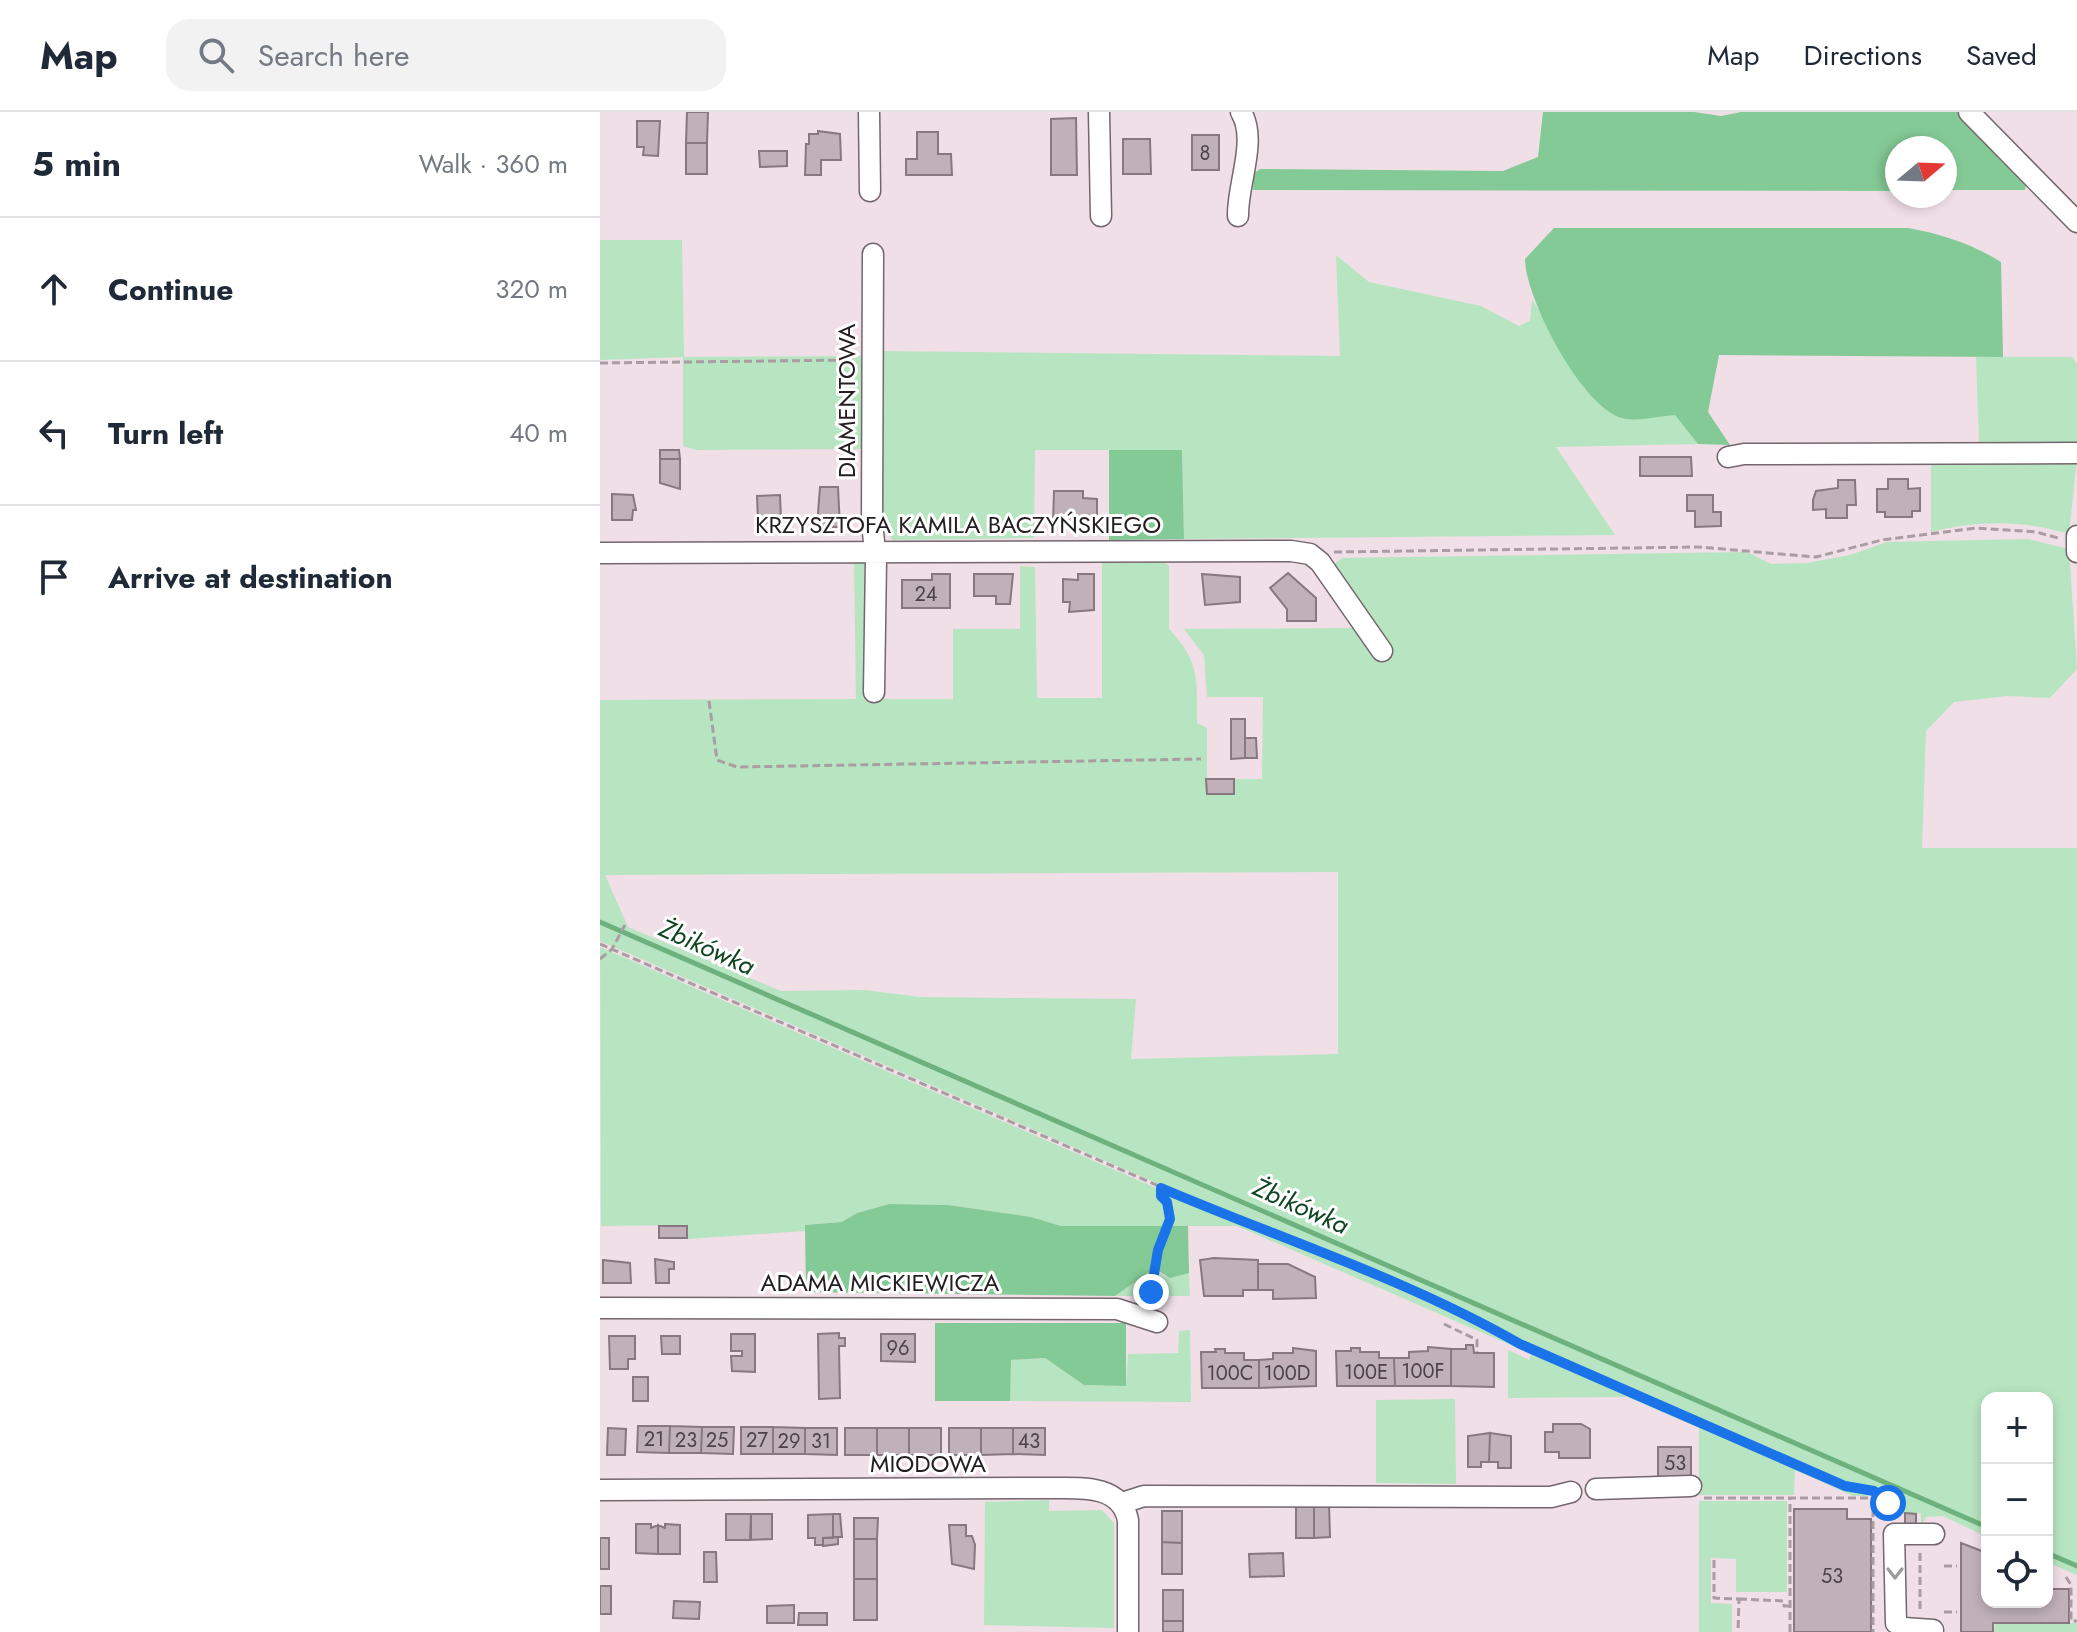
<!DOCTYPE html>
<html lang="en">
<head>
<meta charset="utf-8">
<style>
  :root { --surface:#fff; --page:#f2f2f3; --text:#1f2937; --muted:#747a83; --line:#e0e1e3 }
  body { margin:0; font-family:Jost,sans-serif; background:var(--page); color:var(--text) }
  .controls { position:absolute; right:24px; bottom:24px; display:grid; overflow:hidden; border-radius:16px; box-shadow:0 4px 12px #0003 }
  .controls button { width:72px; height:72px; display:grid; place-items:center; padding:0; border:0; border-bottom:2px solid var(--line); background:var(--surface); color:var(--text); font:40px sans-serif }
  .compass { position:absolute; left:1285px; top:24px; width:72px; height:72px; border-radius:50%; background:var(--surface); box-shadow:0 4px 12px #0003; rotate:71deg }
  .stop { position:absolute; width:24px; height:24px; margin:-18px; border:6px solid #1a73e8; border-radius:50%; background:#fff }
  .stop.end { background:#1a73e8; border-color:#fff; box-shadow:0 2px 8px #0008 }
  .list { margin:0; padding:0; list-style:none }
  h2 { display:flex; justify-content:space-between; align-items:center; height:104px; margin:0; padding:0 32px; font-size:34px }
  h2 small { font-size:26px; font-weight:400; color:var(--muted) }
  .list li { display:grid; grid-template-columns:52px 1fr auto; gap:24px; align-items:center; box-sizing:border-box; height:144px; padding:0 32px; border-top:2px solid var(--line) }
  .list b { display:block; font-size:30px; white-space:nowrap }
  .list em { font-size:26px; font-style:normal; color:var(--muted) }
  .icon { flex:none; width:44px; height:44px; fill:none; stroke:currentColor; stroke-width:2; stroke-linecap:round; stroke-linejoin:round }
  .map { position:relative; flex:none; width:1477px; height:1520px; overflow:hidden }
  header { display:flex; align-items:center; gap:48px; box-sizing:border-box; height:112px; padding:0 40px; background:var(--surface); border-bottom:2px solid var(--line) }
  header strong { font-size:38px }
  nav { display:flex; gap:44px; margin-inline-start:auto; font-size:28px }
  .search { width:560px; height:72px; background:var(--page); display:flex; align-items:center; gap:20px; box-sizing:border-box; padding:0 28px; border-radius:24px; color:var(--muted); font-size:30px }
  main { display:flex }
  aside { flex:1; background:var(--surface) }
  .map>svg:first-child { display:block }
  .green { fill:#b7e5c1; fill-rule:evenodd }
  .forest { fill:#84ca96 }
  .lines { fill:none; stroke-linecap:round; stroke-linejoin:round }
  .stream { stroke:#6cb17e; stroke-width:5 }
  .building { fill:#c0b1b8; stroke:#86787e; stroke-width:2 }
  .minor-casing { stroke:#74666d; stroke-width:23 }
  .path { stroke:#a99ca2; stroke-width:3; stroke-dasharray:8 4; stroke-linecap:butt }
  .minor { stroke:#fff; stroke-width:20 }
  .oneway { stroke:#9c9a9b }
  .route { stroke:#1a73e8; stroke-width:10 }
  .labels { text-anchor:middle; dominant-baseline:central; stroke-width:6; stroke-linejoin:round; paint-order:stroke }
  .number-label { font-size:20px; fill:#4b4346 }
  .street-label { font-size:24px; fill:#241e20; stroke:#fff }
  .water-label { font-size:26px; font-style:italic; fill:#104523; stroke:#fff }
</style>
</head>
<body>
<header>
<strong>Map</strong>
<div class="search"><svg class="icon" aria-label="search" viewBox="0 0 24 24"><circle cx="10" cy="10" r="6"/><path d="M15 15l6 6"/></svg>Search here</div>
<nav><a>Map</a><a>Directions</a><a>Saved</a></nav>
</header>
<main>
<aside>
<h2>5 min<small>Walk · 360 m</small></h2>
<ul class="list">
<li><svg class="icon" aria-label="ahead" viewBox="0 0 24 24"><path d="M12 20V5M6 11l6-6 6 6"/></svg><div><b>Continue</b></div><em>320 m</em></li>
<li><svg class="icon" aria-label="left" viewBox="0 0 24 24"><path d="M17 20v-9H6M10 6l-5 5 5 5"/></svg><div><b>Turn left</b></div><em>40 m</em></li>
<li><svg class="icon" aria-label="arrive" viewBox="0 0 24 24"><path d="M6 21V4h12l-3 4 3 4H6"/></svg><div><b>Arrive at destination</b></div></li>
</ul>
</aside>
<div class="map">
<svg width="1477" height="1520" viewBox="0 0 1477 1520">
  <rect width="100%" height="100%" fill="#f0dfe7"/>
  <path class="green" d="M0 128H82L84 245 264 244 265 337 96 338 83 334V245L0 248Z
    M736 143 769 170 881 194 919 214 930 209 932 187 978 267 1026 307 1075 302 1098 332 956 335 1015 423 584 427 582 338H435L434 426 293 428 279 411 280 239 740 244Z
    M1376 245H1472L1477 252V332L1379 330Z
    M1477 347 1469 422C1423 408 1378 408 1331 420V352Z
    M1428 427 1469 437 1477 557 1450 586 1407 584 1354 590 1326 619 1322 736H1477V1463L1447 1450V1286H1387V1425L1343 1404 1326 1405 1321 1414V1401L1301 1402V1395L1294 1394 1279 1379 1245 1372 921 1230C828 1178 728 1143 630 1103L0 829V588L256 587 254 449H268V582L286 587H353V517H420V454L435 455 437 586H502V447H561L569 454V517C600 549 597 568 597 611L607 616V667H662L663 585H607L604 543 584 517 754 516 775 545 731 454 743 446 1147 440 1171 452 1207 451 1250 443 1287 430ZM738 760V942L531 947 536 887 320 885 265 878 181 879 28 815 5 763Z
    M0 835 644 1114 699 1132 871 1208 917 1234 1243 1376 1270 1381V1384H1253L1195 1358 1194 1383H1099V1316L1027 1285 908 1286V1238L929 1248 931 1242 637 1114H461L431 1105 348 1093 289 1092 257 1101 243 1110 205 1113V1119L88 1127 87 1113 1 1114Z
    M552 1158 545 1184H515Z
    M557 1158 565 1165 589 1161 590 1184H553Z
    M590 1218 591 1290 410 1289V1248L445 1246 484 1273 526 1274 528 1242 578 1241 579 1219Z
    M855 1287 856 1372 776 1371V1288Z
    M449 1388V1399L502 1398 514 1411V1516L384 1513 385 1390Z
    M1099 1389H1187V1480H1136V1447L1111 1446V1491L1132 1492V1520H1099Z
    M1477 1511V1520H1394L1395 1512Z"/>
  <path class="forest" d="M943 0H1094L1121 4 1141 0H1358L1427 66 1425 78H1345V36H1297V79L653 78 654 61 660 57 903 59 938 45Z
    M954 116H1308C1342 122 1372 132 1401 150L1403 245 1119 243 1108 300 1130 333 1098 332 1075 303C1060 304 1041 309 1026 307 984 301 925 186 925 147Z
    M509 338H582L584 427 509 428Z
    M289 1092 348 1093 431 1105 461 1114H565L552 1158 515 1184 206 1180 205 1113 242 1110 257 1101Z
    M570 1114H588L589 1161 570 1166 557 1158Z
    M335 1211H526V1274L484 1273 445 1246 411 1248 410 1289H335Z"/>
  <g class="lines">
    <path class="stream" d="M0 810 1387 1415
      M1447 1441 1477 1454"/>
  </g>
  <path class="building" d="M87 0H108L107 31H86Z
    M476 6 477 63H451V7Z
    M37 9H60L58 44 43 43 44 35H37Z
    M218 19 240 22 241 48H221V63H205L206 32H209V22H218Z
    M317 20H338V42H351L352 63H306V47H317Z
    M592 23H619V58H592Z
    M523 27H550L551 62H523Z
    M86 31H107V62H86Z
    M159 39H187V54L160 55Z
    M60 338H79L80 347H60Z
    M1040 345H1091L1092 364H1040Z
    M60 347H80V377L60 371Z
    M1288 367H1308V377L1320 376V399H1312V405H1285V400H1277V377H1288Z
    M1238 368H1255L1256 393H1247V406H1226V397L1213 398V388L1216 379 1238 376Z
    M220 375H238L240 415H217Z
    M454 379H483V386L497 387V409L453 412Z
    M12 382 33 383 36 398H33L32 408H12Z
    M180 383 181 407 172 408V412L158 408 157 384Z
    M1087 383H1113V400H1121V414L1095 415V399H1087Z
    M688 461 716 486V509H687V497L670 476Z
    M332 462H350V496H302V468H332Z
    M374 462H413L410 492H396V484H374Z
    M478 462H494V498L469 500 470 490H463V467L478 468Z
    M602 462 640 465V490L605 493Z
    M631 607H645V646L631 647Z
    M645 626H656L657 646H645Z
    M606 667H634V682H607Z
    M59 1114H87V1126H59Z
    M614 1146 658 1148V1178H643V1184H604L600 1148Z
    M55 1147 74 1150V1157H69V1171H56Z
    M3 1148 30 1151 31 1171H3Z
    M658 1152H688L715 1165 716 1186 673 1187V1178H658Z
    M239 1221V1226H245V1234H239L240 1286 219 1287 218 1222Z
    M131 1222H155V1260L132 1259 131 1244H142V1239H131Z
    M281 1222H315V1250L281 1249Z
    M9 1224H35V1247H28V1257H10Z
    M61 1224H80V1242H62Z
    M866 1233H873L874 1241H894V1275L851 1274V1237H866Z
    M828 1235 851 1237V1274H795L794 1246H809V1240L828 1239Z
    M693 1236 716 1239V1274L659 1276V1248L673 1247V1241H693Z
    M751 1236H760V1240H779V1246H794L795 1274H737L736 1239H751Z
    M615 1237H625V1241H644V1248H659V1276H602L601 1240H616Z
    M33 1265H48V1289H33Z
    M953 1312H981L990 1317V1346H959V1340H945V1320H953Z
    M38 1314H70L69 1341 37 1340Z
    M70 1314 102 1315 101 1341H69Z
    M102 1315H134L133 1342 101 1341Z
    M141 1315H173V1342H141Z
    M173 1315 205 1316V1342H173Z
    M8 1316 26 1317 25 1343H7Z
    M205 1316H237V1343L205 1342Z
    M245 1316H277V1343H245Z
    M277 1316H309V1343H277Z
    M309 1316H341V1343H309Z
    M349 1316H381V1343H349Z
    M381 1316H413V1342L381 1343Z
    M413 1316H445V1343L413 1342Z
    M890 1321 889 1350H881V1355H868V1324Z
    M890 1321 911 1324V1356H898V1350H889Z
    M1058 1335H1091V1367H1058Z
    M696 1391H714V1426H696Z
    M729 1392 730 1425 714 1426V1393Z
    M1194 1397H1247V1407H1271V1520H1194Z
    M562 1399H582V1431L562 1430Z
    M1305 1401 1316 1402V1412H1305Z
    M126 1402H151V1428H126Z
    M151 1402H172V1427L150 1428Z
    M233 1402V1426H223V1433H215V1426H208V1403Z
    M233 1402H240L242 1425H233Z
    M254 1406H278L277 1427H254Z
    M36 1412H51V1416L58 1413V1442L36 1441Z
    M65 1412 80 1413V1442H58V1413L65 1416Z
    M349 1413H366V1424H372L375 1433 374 1457 352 1452Z
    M238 1425V1432L223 1434V1426Z
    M0 1426H9V1457H0Z
    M254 1427H277V1467H254Z
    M562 1430 582 1431V1462H562Z
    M1361 1431 1387 1441V1490H1447V1477H1469V1511H1393V1520H1361Z
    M104 1440H116L117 1470H104Z
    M683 1441 684 1464 650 1465 649 1442Z
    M254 1467H277V1508H254Z
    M0 1474H11V1502H0Z
    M563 1478H583V1509H563Z
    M74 1489 100 1490 99 1507 73 1506Z
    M194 1493V1511H167V1494Z
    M199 1501H227V1513H198Z
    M563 1509H583V1520H563Z"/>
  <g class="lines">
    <defs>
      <path id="minor" d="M269 0 270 79
        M499 0 501 104
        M1369 0 1477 110
        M638 104C637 73 658 28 641 0
        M273 142 272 412 276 447 274 580
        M1128 345 1144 342 1477 341
        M1477 424V440
        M0 441 691 439 710 442 720 450 782 539
        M0 1196 517 1197 557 1210
        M996 1377 1091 1374
        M0 1378 442 1376C473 1377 520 1369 528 1408V1520
        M522 1391 544 1384 951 1385 971 1380
        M1333 1518 1304 1516 1296 1511 1294 1422H1334"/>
    </defs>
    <use href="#minor" class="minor-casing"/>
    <path class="path" d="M0 251 253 248
      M734 440 1099 435 1216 445 1282 428 1376 416 1436 420 1458 426
      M109 589 117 648 137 655 601 647
      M0 832 651 1114C743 1146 836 1184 920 1232L1245 1374 1278 1381 1293 1399
      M0 847 12 837 25 813
      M547 1187 558 1138 570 1107 567 1090 561 1084V1076
      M844 1212 877 1228V1240
      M1104 1386H1273V1520
      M1320 1441V1497
      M1114 1448V1486L1139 1487 1138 1520
      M1344 1454H1357
      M1466 1465 1471 1473V1509H1477
      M1139 1487 1184 1489V1494H1190
      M1344 1500H1357
      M1190 1520V1386"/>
    <use href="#minor" class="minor"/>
  </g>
  <defs><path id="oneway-chevron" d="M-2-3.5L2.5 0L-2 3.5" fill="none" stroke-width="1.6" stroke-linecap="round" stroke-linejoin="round" transform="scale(2)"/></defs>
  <use class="oneway" href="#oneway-chevron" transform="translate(1295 1461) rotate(90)"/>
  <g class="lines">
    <path class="route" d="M551 1180 558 1138 570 1107 567 1090 561 1084V1076C681 1127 807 1167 920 1232L1245 1374 1274 1379 1288 1391"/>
  </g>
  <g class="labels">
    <g class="number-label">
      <text x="605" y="41">8</text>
      <text x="326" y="482">24</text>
      <text x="298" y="1236">96</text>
      <text x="823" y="1259">100F</text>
      <text x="766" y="1260">100E</text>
      <text x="630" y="1261">100C</text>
      <text x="687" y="1261">100D</text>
      <text x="54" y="1327">21</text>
      <text x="86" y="1328">23</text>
      <text x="117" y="1328">25</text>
      <text x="157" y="1328">27</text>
      <text x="189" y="1329">29</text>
      <text x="221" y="1329">31</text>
      <text x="429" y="1329">43</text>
      <text x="1075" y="1351">53</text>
      <text x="1232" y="1464">53</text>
    </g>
    <g class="street-label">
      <text transform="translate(246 289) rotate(-90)">DIAMENTOWA</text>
      <text x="358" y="412">KRZYSZTOFA KAMILA BACZYŃSKIEGO</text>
      <text x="280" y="1170">ADAMA MICKIEWICZA</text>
      <text x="328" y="1351">MIODOWA</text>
    </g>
    <g class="water-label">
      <text transform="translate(107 835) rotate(24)">Żbikówka</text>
      <text transform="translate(701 1094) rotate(24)">Żbikówka</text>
    </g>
  </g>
</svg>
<div class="controls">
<button>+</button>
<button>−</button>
<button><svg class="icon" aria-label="locate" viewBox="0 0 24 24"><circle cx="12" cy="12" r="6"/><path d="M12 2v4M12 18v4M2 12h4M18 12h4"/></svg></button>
</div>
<svg class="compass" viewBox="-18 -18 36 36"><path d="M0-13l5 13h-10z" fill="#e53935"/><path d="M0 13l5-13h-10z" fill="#747a83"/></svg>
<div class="stop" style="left:1288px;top:1391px"></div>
<div class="stop end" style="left:551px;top:1180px"></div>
</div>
</main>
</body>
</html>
